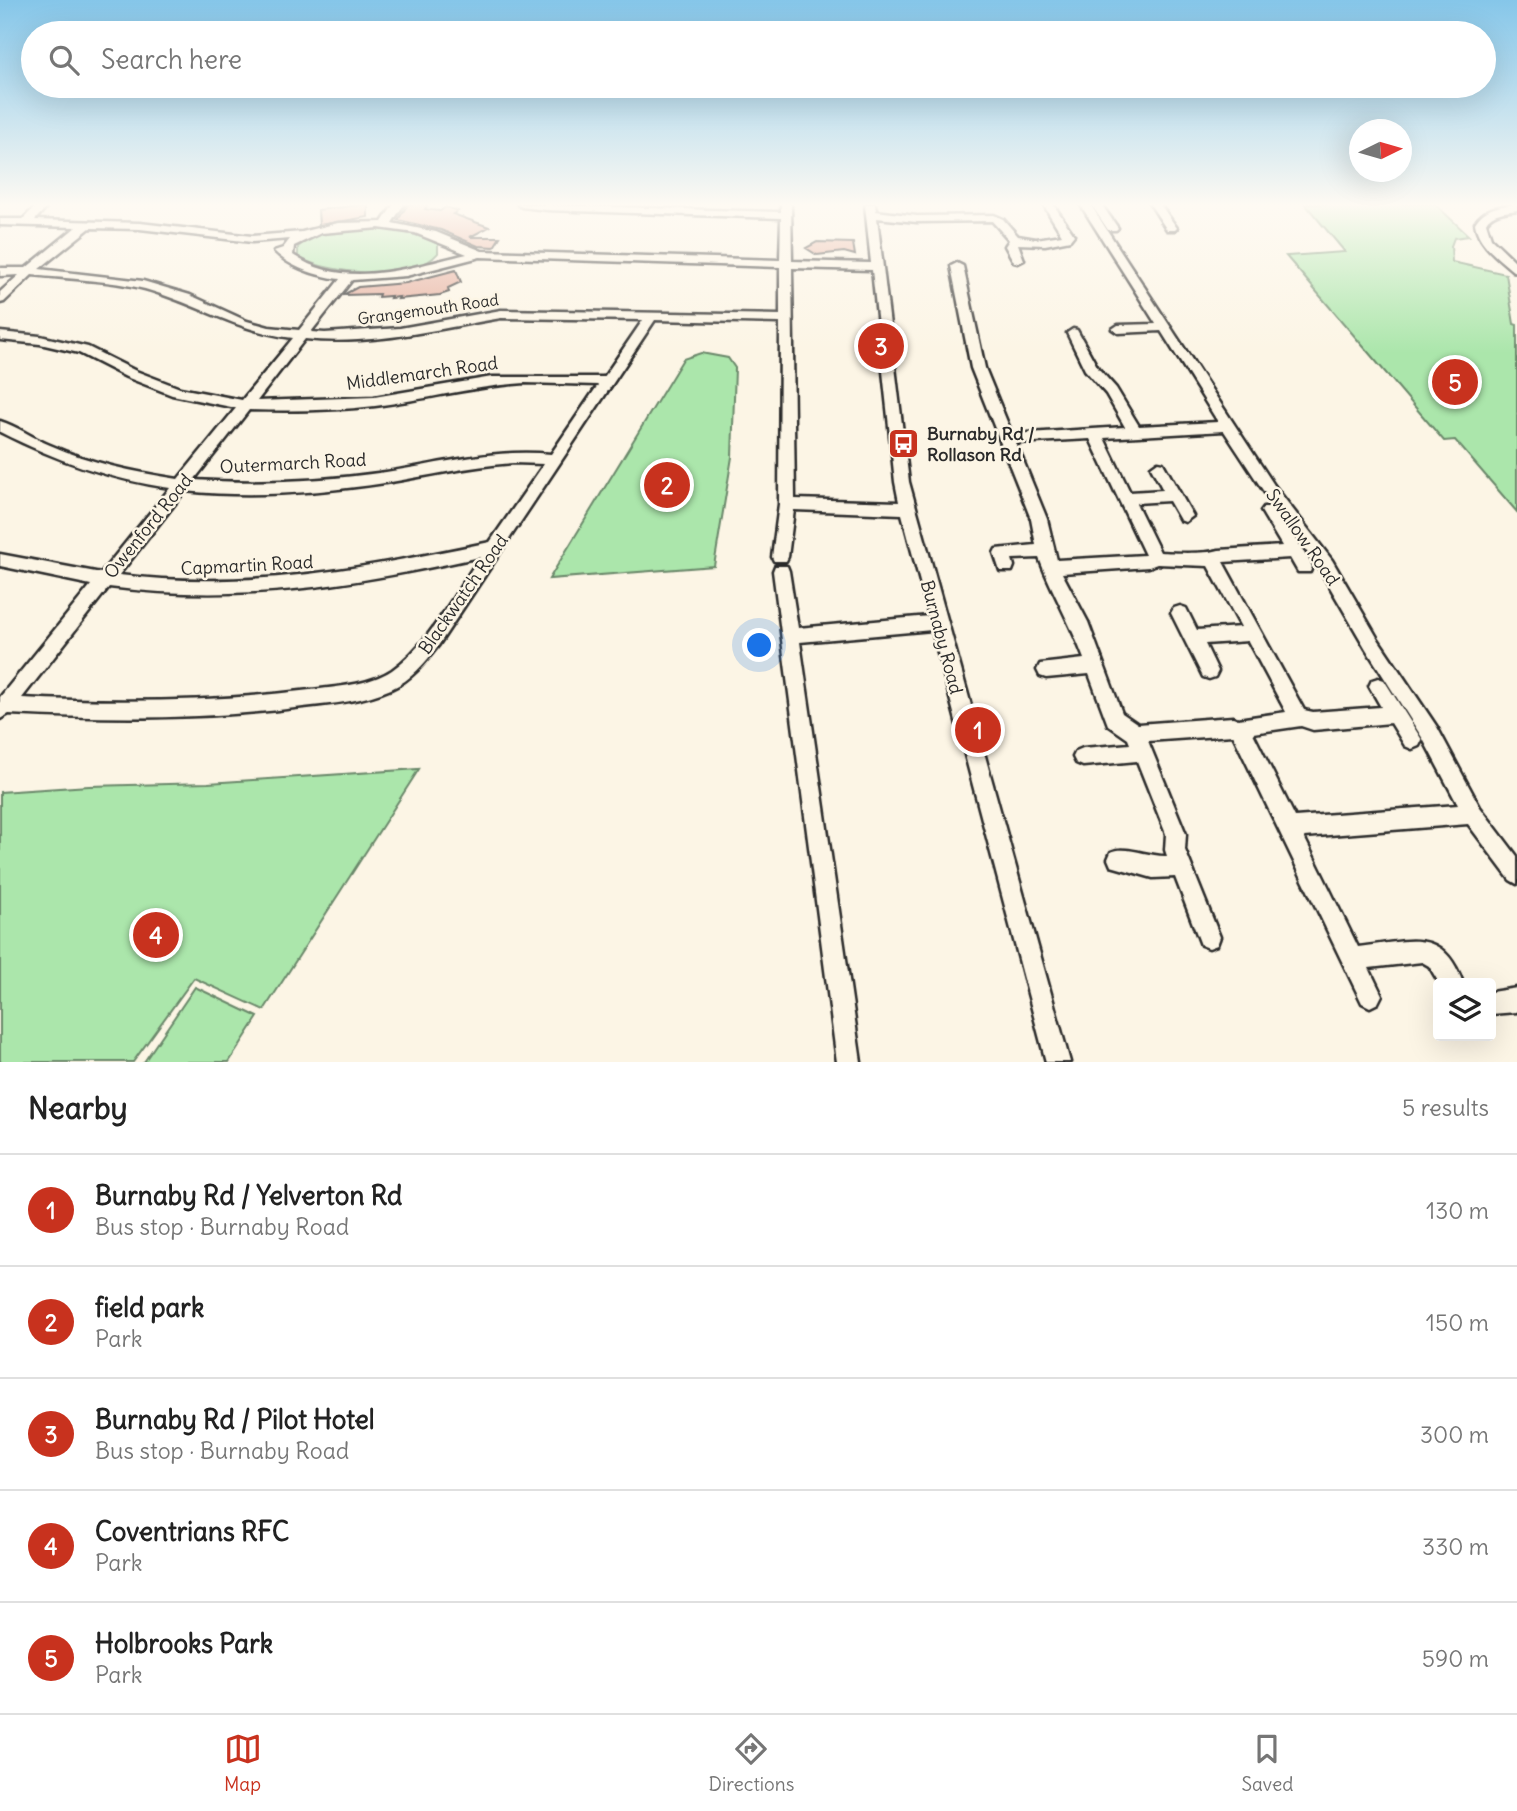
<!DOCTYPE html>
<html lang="en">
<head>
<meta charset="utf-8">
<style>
  :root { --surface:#fff; --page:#f6f6f6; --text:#222; --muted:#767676; --line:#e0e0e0; --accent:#c8321e }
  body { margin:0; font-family:Delius,sans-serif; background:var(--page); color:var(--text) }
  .controls { position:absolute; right:21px; bottom:21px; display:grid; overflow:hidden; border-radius:7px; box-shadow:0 7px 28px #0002 }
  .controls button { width:63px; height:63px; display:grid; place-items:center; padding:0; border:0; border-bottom:2px solid var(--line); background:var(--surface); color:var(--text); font:35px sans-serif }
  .compass { position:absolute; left:1349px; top:119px; width:63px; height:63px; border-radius:50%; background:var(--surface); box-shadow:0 7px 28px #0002; rotate:85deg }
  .you { position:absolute; left:760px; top:646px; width:24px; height:24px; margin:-18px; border:5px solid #fff; border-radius:50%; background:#1a73e8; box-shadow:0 0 0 10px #1a73e833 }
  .badge { display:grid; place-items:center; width:46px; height:46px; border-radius:50%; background:var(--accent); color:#fff; font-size:23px; font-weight:700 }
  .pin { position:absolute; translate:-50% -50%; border:4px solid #fff; box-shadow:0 2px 7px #0006 }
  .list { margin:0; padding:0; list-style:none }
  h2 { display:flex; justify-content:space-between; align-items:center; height:91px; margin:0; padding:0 28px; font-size:30px }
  h2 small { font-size:23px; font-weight:400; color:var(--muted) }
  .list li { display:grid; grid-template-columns:46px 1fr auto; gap:21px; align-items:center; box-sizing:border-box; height:112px; padding:0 28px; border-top:2px solid var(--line) }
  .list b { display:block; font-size:26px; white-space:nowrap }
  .list p { margin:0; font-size:23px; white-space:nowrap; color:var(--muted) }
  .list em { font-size:23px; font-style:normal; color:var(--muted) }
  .icon { flex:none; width:38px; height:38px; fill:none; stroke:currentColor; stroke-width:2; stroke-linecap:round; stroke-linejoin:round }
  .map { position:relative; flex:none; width:1517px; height:1062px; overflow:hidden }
  .search { position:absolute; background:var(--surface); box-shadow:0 7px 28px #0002; left:21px; right:21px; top:21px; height:77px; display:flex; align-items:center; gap:18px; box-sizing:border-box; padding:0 24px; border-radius:38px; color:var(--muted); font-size:26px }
  .sheet { height:651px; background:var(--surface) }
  nav { display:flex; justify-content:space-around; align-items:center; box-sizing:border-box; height:98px; border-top:2px solid var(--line); background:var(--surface); font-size:19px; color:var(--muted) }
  nav a { display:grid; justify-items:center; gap:4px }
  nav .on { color:var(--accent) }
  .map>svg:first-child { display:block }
  .green { fill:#abe6ab; stroke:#6b886b; stroke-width:2 }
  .building { fill:#e5ad9c; stroke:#2b2b2b; stroke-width:2 }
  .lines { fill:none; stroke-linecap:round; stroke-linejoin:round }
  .minor-casing { stroke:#2b2b2b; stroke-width:5 }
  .minor { fill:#fcf5e5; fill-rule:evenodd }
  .labels { text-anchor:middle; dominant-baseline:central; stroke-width:5; stroke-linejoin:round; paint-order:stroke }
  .far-street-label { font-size:16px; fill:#2b2b2b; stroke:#fcf5e5 }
  .street-label { font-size:18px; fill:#2b2b2b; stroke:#fcf5e5 }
  .poi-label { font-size:18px; font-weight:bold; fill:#2b2b2b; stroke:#fcf5e5; text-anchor:start }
</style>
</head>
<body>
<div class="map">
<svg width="1517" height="1062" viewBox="0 0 1517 1062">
  <rect width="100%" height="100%" fill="#fcf5e5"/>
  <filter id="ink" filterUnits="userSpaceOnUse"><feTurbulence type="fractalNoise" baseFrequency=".0143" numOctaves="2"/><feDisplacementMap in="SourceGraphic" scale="14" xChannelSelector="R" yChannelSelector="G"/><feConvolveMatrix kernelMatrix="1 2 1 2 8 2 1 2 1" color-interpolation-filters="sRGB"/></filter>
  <g filter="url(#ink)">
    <path class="green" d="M1305 204H1435L1469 236 1454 238 1451 246 1452 262 1506 274 1514 324 1517 325V512L1455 440 1444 441 1286 256 1345 252Z
      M366 229C391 229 415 232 438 244V253C414 283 328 274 298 257V247L313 235Z
      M701 353 728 358 735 368 732 457 714 566 549 579 683 359Z
      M419 769 264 1010 194 978 133 1062H0V792L89 786 208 783Z
      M195 987 258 1017 229 1062H144Z"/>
    <path class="building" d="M368 204V217L319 225 318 210Z
      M408 204H428L425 209 440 211 446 207 458 211 453 214 489 227 470 237H500L494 247 478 246 441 230 398 220Z
      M817 242 853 243 855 255 844 252 817 255 806 248Z
      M456 270 461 282 448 288 449 292 440 295 398 299 399 297 390 298 391 296 378 297 379 294 343 295 358 287 406 283Z"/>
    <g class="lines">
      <defs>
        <path id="minor" d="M38 204H49L35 220 140 223 252 236 302 232 338 223 382 222 394 204H404L392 223 436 232 482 251 780 260 781 218 548 210 522 207 517 204 781 212V204H791L792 261 871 263 865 204H875L876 211 917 216 994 215 1003 219 1018 236 1036 239 1062 235 1043 204H1053L1074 235 1070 240 1045 245 1018 244 1024 260 1018 263 1014 262 1005 246 1009 240 992 221 917 222 877 218 909 482 1070 1062H1046L932 630 800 642 861 1062H837L773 571 775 566H787L789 571 798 628 929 616 902 514 794 510 788 557 786 561H774L772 557 779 504 780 323 655 320 438 646C425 663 411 680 391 689 364 701 332 704 303 707 205 720 107 719 9 714L0 719V697L91 585 0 566V554L101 573 170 488C109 479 55 460 0 432V421C17 426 33 438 50 445 90 463 134 472 178 479L236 408 172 395 126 377 79 353 40 344 0 340V332L40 336 88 347 136 371 180 388 242 400 293 338C236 331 198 304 145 289 109 280 69 279 32 275L4 302 0 303V292L19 275 0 276V268H26L76 227 0 225V219H23ZM90 228 140 229 252 242 290 239 283 248 274 251C291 268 317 276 340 279L299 330 269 327 247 321 190 295 143 281 39 269ZM379 228 415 233 467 254C411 267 345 291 293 255L294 246 321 233ZM480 257 780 267V315L501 310 400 328 325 333 311 332 352 280 406 276ZM792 268 872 270 895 482 899 502 795 499ZM501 318 643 320 604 377H492L374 397 257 401 305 339C371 346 437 329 501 318ZM525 383 598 385 551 454C494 448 441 464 386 472 322 481 258 484 194 480L249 410C291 411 333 411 375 406 425 400 474 386 525 383ZM513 463 544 464 490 542C365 568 248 591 119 575L185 491C252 498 319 493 385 483 428 476 470 466 513 463ZM480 557C454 594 430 643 392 670 369 685 337 687 310 690 214 702 118 703 22 698L109 587C241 604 353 585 480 557Z
          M1080 204H1090L1274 485 1332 560 1378 639 1437 727 1480 807 1517 856V884L1510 880 1468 824 1304 837 1358 947C1408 942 1442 925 1463 983H1439L1429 966 1422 962 1369 968 1382 995 1378 1003 1370 1007 1362 1003 1233 735 1148 741 1186 834 1185 850 1220 937 1217 945 1209 948 1201 945 1175 877 1153 878 1111 866 1108 859 1111 852C1126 845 1149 857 1167 856L1165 850 1166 834 1137 761 1083 766 1076 763 1073 757 1076 751 1083 748 1130 744 1128 739 1108 725 1089 674 1046 678 1040 676 1037 670 1040 664 1084 659C1071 624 1052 592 1039 558L1012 559 1014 566 1012 571H1000L994 553 996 549 1036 545 1031 519 971 368 951 266 957 263 963 266 985 368 1012 434 1125 427 1106 394 1085 370 1067 333 1073 329 1077 330 1098 368 1116 388 1139 426 1218 422 1161 331 1118 333 1112 329 1118 325 1156 324ZM1224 431 1274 507H1264L1261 511 1282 546 1219 550C1206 554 1175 553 1160 552L1136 503 1169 501 1180 520 1185 522 1193 516 1163 463 1158 462 1151 467 1163 490 1130 492 1104 438ZM1090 439 1145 555 1057 560 1047 519 1016 443ZM1277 511 1320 570 1366 649 1423 739 1458 805 1295 817 1253 733 1301 726 1313 730 1391 723 1405 746 1412 749 1419 746 1422 740 1384 680 1378 678 1372 680 1369 686 1381 707 1313 712 1304 710 1223 562 1290 558 1298 572H1310L1312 567 1310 562ZM1157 564 1208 566 1241 627 1197 630 1186 608 1180 606 1174 608 1171 613 1203 677 1209 679 1215 677 1218 671 1205 644 1248 641 1286 712 1238 719 1233 717 1138 724 1122 713 1088 622 1062 573 1149 567Z
          M1091 204H1101L1118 228 1116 230H1108Z
          M1150 204H1160L1177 228 1175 230H1167Z
          M1517 204V210C1506 212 1492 212 1486 223L1491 238 1517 263V272L1513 271C1498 258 1478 244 1475 223 1485 207 1500 206 1517 204Z
          M1517 988V1012L1491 1014V992Z"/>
      </defs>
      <use href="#minor" class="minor-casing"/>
      <use href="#minor" class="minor"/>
    </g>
  </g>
  <linearGradient id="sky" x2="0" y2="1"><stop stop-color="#85c6e9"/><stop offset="0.58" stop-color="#fefaf3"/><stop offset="1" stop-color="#fefaf3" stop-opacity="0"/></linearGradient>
  <rect width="1517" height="353" fill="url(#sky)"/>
  <defs>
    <symbol id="bus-square" viewBox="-11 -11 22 22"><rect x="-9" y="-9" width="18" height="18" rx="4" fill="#c8321e" stroke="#fcf5e5"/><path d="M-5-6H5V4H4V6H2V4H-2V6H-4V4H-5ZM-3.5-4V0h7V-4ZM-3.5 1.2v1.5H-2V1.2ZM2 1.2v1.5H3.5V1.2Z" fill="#fff"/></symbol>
  </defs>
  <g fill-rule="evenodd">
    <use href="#bus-square" x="886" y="426" width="35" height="35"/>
  </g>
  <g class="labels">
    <g class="far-street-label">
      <text transform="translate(428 309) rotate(-8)">Grangemouth Road</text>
    </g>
    <g class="street-label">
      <text transform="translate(422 373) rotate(-8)">Middlemarch Road</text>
      <text transform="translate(293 463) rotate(-3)">Outermarch Road</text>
      <text transform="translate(148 526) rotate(-51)">Owenford Road</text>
      <text transform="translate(1303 537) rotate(55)">Swallow Road</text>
      <text transform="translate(247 565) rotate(-3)">Capmartin Road</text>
      <text transform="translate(463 594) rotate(-55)">Blackwatch Road</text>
      <text transform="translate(942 637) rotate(75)">Burnaby Road</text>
    </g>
    <g class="poi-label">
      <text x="927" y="433">Burnaby Rd /<tspan x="927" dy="21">Rollason Rd</tspan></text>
    </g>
  </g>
</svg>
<div class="controls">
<button><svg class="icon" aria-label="layers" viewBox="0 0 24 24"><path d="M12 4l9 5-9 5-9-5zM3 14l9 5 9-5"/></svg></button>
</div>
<svg class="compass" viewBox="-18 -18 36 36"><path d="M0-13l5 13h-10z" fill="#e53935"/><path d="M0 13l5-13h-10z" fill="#767676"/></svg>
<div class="you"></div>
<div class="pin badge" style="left:978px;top:730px">1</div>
<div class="pin badge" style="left:667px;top:485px">2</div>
<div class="pin badge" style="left:881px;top:346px">3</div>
<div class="pin badge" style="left:156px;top:935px">4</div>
<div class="pin badge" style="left:1455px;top:382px">5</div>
<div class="search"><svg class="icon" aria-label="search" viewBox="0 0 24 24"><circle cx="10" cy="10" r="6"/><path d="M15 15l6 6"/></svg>Search here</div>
</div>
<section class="sheet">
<h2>Nearby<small>5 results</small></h2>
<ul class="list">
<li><span class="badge">1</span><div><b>Burnaby Rd / Yelverton Rd</b><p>Bus stop · Burnaby Road</p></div><em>130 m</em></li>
<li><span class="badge">2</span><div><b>field park</b><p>Park</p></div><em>150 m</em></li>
<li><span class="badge">3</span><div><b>Burnaby Rd / Pilot Hotel</b><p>Bus stop · Burnaby Road</p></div><em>300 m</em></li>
<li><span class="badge">4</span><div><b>Coventrians RFC</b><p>Park</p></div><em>330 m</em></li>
<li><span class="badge">5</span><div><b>Holbrooks Park</b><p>Park</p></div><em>590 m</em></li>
</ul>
</section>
<nav>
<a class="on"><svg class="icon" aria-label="map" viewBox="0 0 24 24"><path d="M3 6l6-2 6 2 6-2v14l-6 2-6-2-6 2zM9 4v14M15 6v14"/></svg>Map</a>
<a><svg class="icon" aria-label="directions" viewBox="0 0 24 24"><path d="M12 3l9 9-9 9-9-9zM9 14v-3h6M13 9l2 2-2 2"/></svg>Directions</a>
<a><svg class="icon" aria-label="saved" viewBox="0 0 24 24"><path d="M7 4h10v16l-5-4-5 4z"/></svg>Saved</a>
</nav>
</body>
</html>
